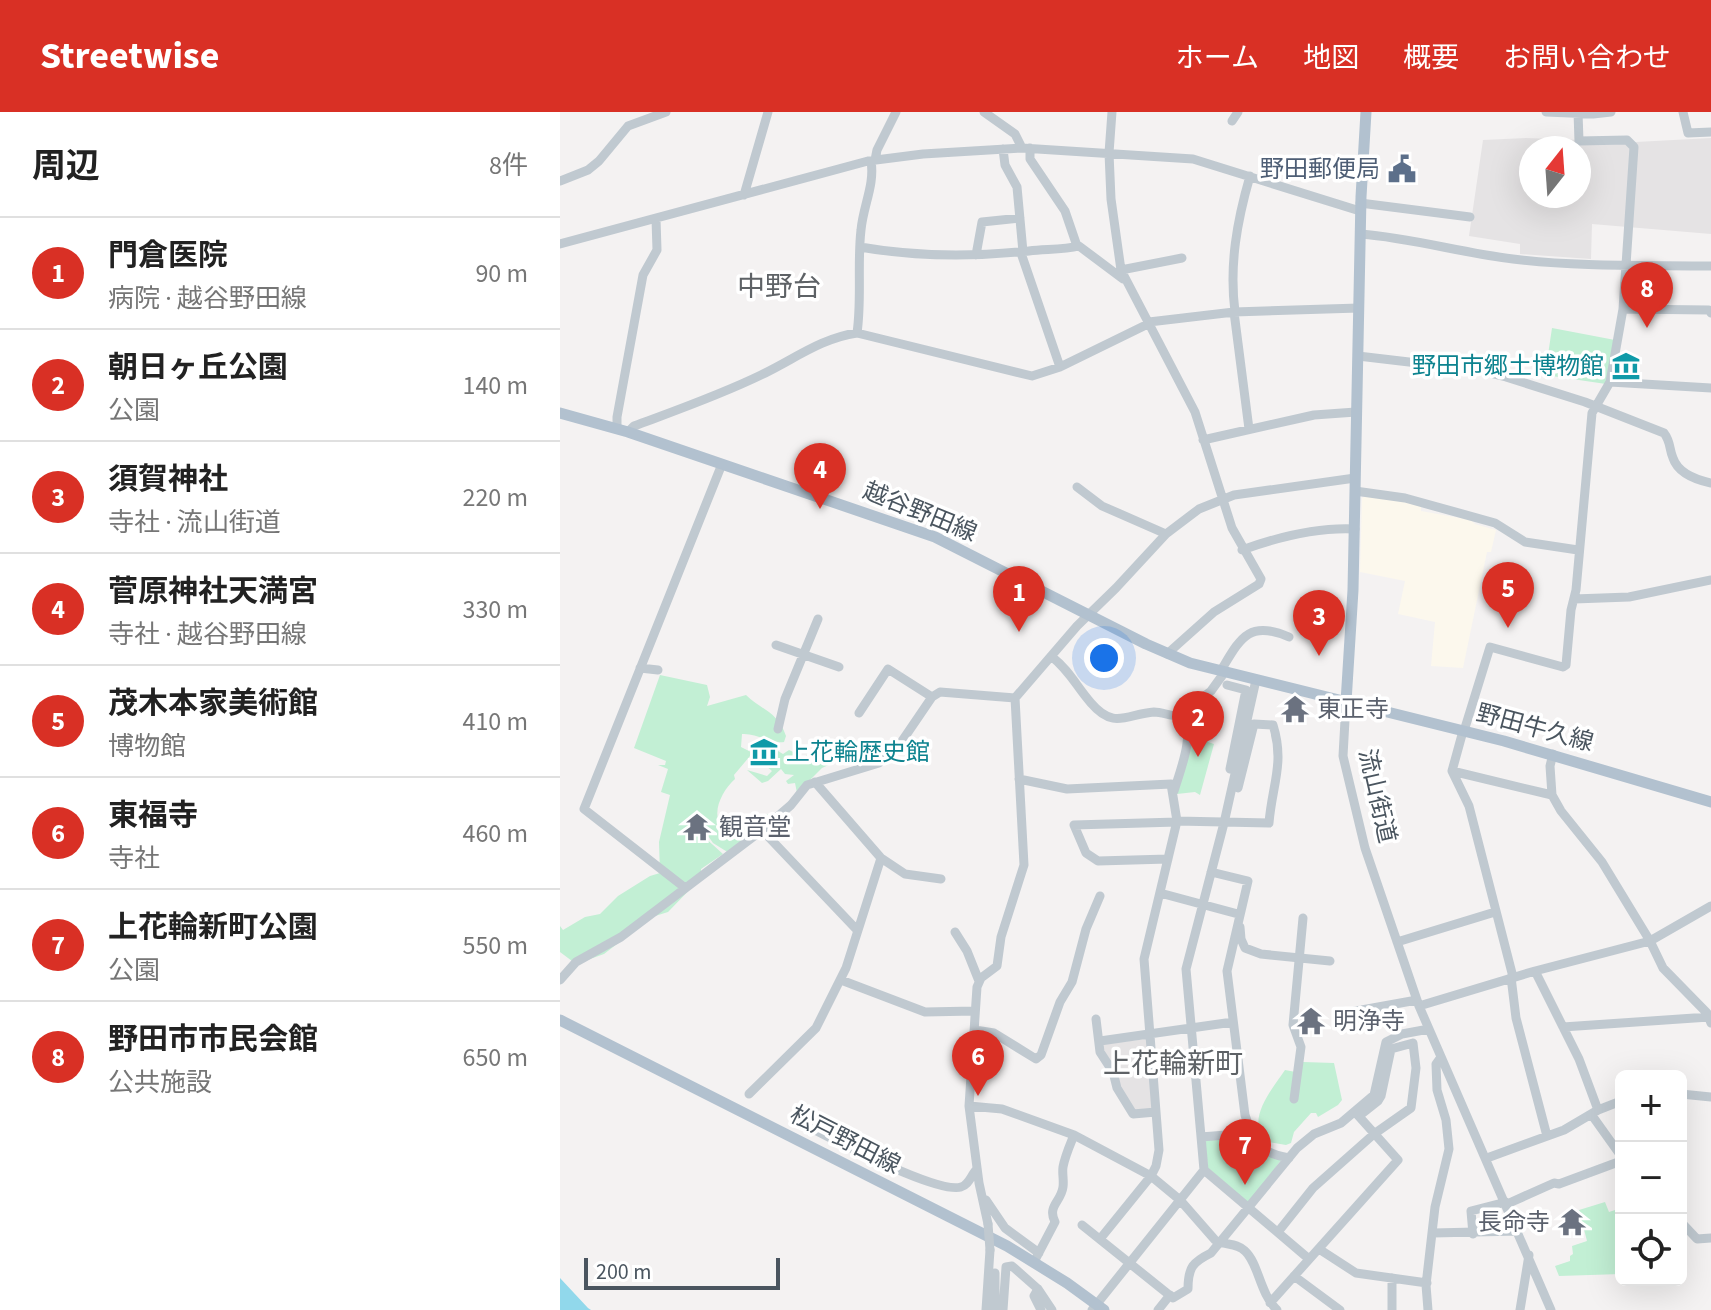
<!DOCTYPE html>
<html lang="ja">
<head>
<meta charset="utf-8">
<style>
  :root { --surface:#fff; --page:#f2f2f2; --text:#222; --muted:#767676; --line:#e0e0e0; --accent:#d93025 }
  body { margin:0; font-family:"Source Sans 3","Noto Sans JP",sans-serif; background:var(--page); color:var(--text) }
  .controls { position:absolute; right:24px; bottom:24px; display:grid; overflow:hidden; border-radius:12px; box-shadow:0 8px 32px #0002 }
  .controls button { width:72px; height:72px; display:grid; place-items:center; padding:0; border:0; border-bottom:2px solid var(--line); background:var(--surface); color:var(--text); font:40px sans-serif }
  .compass { position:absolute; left:959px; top:24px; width:72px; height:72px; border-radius:50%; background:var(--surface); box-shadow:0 8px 32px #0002; rotate:17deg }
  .scale { position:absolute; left:24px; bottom:20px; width:196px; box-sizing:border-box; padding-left:8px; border:4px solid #4a555f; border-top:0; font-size:22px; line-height:28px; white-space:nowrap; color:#4a555f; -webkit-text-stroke:6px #fff; paint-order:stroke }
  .you { position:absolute; left:544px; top:546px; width:28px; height:28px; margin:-20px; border:6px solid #fff; border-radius:50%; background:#1a73e8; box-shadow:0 0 0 12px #1a73e833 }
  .badge { display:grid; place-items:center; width:52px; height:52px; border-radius:50%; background:var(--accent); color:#fff; font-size:26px; font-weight:700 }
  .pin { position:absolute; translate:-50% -66px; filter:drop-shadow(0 2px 4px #0008) }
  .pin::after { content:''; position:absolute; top:42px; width:28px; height:24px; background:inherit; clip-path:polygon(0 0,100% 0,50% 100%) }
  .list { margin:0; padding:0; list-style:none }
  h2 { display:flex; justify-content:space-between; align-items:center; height:104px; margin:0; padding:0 32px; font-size:34px }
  h2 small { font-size:26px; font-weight:400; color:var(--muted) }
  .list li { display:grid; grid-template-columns:52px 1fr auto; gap:24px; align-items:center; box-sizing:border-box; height:112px; padding:0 32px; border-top:2px solid var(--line) }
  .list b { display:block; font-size:30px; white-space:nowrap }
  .list p { margin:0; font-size:26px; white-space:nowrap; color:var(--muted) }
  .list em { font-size:26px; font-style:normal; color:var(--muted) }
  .icon { flex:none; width:44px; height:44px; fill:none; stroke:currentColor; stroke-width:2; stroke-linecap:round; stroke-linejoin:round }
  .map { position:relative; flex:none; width:1151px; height:1198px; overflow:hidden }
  header { display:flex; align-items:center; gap:48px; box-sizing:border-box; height:112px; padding:0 40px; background:var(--accent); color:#fff }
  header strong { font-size:38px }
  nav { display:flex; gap:44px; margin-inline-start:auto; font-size:28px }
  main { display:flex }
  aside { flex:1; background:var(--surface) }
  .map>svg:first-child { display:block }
  .commercial { fill:#fcf8ed }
  .education { fill:#e5e3e4; fill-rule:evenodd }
  .green { fill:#c2efd4 }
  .water { fill:#91d8eb }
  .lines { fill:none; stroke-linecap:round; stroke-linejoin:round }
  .minor { stroke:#c0c9d0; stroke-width:9 }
  .major { stroke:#b2c1cf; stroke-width:11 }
  .minor-bridge { stroke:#c0c9d0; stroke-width:9 }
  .labels { text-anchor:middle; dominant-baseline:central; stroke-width:7; stroke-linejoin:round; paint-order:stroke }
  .service-label { font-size:24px; fill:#4e5e75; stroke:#fff; text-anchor:end }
  .culture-label { font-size:24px; fill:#0d838f; stroke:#fff; text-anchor:end }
  .street-label { font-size:24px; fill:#4a555f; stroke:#fff }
  .worship-label { font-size:24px; fill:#5b616d; stroke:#fff; text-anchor:start }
  .quarter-label { font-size:28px; fill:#5e6266; stroke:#fff }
</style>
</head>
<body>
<header>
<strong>Streetwise</strong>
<nav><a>ホーム</a><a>地図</a><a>概要</a><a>お問い合わせ</a></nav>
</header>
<main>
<aside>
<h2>周辺<small>8件</small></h2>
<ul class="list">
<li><span class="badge">1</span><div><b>門倉医院</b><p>病院 · 越谷野田線</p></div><em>90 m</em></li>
<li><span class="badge">2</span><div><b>朝日ヶ丘公園</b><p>公園</p></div><em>140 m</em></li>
<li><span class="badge">3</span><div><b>須賀神社</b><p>寺社 · 流山街道</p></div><em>220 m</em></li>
<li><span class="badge">4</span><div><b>菅原神社天満宮</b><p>寺社 · 越谷野田線</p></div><em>330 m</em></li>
<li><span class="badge">5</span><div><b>茂木本家美術館</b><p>博物館</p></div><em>410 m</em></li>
<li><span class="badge">6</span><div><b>東福寺</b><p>寺社</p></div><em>460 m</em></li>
<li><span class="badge">7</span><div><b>上花輪新町公園</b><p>公園</p></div><em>550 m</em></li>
<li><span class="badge">8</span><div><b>野田市市民会館</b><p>公共施設</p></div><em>650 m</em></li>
</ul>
</aside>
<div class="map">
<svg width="1151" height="1198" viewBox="0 0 1151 1198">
  <rect width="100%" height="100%" fill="#f4f2f2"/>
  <path class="commercial" d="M806 384 844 390 861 394V399L911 408 915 412 936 418 931 440H927L903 556 871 554 875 510 838 502 845 469 800 460 802 386Z"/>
  <path class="education" d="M966 26 1076 30 1151 26V122L1032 112 1031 147 960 142V132L909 124 923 28ZM971 36H1019V84H971Z
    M587 927 593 994 591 997 573 999 542 940V932Z"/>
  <path class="green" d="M992 216 1055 228 1046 272 985 263Z
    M100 563 147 573 150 585 147 594 186 583C203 599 218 600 226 624L224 630C210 632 198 621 182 622L181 635 191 640 190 644 174 663 175 667C160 680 146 711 171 719L194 705 208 702 210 708 169 741 153 731 146 721 133 719 139 725 142 723 163 742 141 757V766L108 800 92 805 44 842 16 852 0 840V814L3 818 25 805 40 802 58 784 90 764 100 761 99 730 110 683 101 680 108 657 98 653H105L106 649 74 636Z
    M651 583 654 584 648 630 654 632 640 683 635 680 617 682 627 601Z
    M257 636 272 637 279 648 262 656 237 681 235 671 228 672 226 669 234 663 225 662 221 657 208 669 202 671 187 658 207 664 212 659 206 654 215 648 218 639 223 642 229 638 244 645Z
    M743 950 774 951 782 988 778 993 758 1005 756 1001H751L734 1020 731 1031 726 1033 708 1030C683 1010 713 976 725 958L741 961Z
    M687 1025 707 1044 722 1047 690 1089H686L648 1056 645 1030 647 1027Z
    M1045 1090 1049 1100 1061 1096V1162L999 1164 995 1154 1010 1149V1144L1013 1142 1012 1134 1027 1129 1019 1098Z"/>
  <path class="water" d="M0 1166 28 1196 31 1198H0Z"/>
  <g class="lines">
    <path class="minor" d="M424 0 455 22 462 36
      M552 0 549 41 551 87 561 158 635 300 672 416 701 467 699 472 654 500 607 542
      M986 0 1033 2 1051 0
      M1123 0 1128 21 1151 20
      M672 9 678 0
      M470 36V47L505 99 517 134
      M443 37 445 53 457 75 463 140
      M315 48 317 38 336 0
      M0 69 28 58 39 49 68 14 106 0
      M184 83 208 0
      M800 91 910 105
      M801 122C852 126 902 141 953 147 1018 155 1085 153 1151 154
      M0 132 308 49 363 42 462 36 633 47 800 99
      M300 135C357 145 413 145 469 139 486 137 503 138 519 134L563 167
      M461 141 500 255
      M416 143 422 110 460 106
      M561 158 622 146
      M1063 197 1149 198 1151 201
      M674 200 689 317
      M675 200C669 153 677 109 690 64
      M589 210 674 200 799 196
      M297 221C302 187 297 152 301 118 303 94 315 73 311 49
      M798 244 917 258 946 265 1025 290 1104 321C1111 330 1109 337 1113 346 1118 361 1137 368 1151 371
      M1050 270 1151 276
      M57 317V305L83 163 97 138 96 107
      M68 320 74 314C117 298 160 283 201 263 233 248 261 226 297 221L472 264 500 255 590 211
      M643 328 754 303 796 300
      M517 375 542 394 606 422
      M795 379 845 386 935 411 965 430 1018 438
      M682 438C718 425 756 415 795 417
      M1014 487 1069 485 1151 468
      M216 533 279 555
      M491 544C510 559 516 574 531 591 554 618 567 602 594 600 602 600 610 604 618 604L651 579 664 561
      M80 556 98 558
      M660 560C680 527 688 507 729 525
      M667 573 686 578 670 657
      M786 590 783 644 805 736 859 894 991 1198
      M299 601 328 557 372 585
      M218 617 225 587 258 507
      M903 619 892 659 909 694 953 865
      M904 619 930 535 1003 555 1006 553 1011 498 1016 478 1032 301 1050 270 1063 197 1074 35 1067 28 1019 29 1018 0
      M993 642 990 654 992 683 1001 699 1042 750 1090 829 1103 856 1147 901 1151 911
      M892 659 992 683
      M459 667 507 677 611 672 617 709 584 847 599 1038 596 1054 591 1064 540 1127
      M255 670 321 746 345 762 381 767
      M614 679C621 656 635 623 623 601
      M617 709 709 711C712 673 725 651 713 613L694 612 678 676
      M202 718 297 818
      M608 747 538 749 526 741 514 713 617 710
      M651 760 688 769 667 859 685 1003C694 1031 699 1041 729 1046
      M124 775 24 697 162 352
      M600 781 678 802
      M680 815 681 827 685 836 701 842 770 849
      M395 820 407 839 419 869
      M837 830 935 800
      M975 859 1019 947 1038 998
      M951 865 956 906 987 1024
      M0 868 16 850 61 825 202 718 231 693 247 673 319 651 340 632 372 585 380 580 455 586
      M281 868 365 900 414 899
      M859 894 975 859 1090 829 1151 794
      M785 901 857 888
      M536 907 540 940 553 960 557 976 573 1002 596 1000
      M1003 915 1149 905
      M415 918 434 921 476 947 481 943 500 890 512 870 526 817 540 784
      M540 929 673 910
      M189 982 256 916 286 856 321 746
      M1121 982 1151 985
      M734 987 741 935 733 913 743 806
      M409 994 442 997 514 1023 591 1064 620 1088 655 1128C665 1134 676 1130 685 1139 699 1152 699 1180 717 1198
      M1031 1002 1061 1044
      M251 1016C276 1029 379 1082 401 1075 409 1073 411 1063 417 1057
      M641 1025 691 1021
      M927 1046 1004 1018 1038 998 1061 989
      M644 1058 749 1147
      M426 1088 445 1116 479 1141
      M947 1092 994 1071 999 1072 1061 1049
      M1121 1110 1137 1127 1151 1126
      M428 1112 419 1071 409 994 417 875 421 866 437 854 441 825 464 753 455 586 517 514 556 476 606 422 639 397 674 383 795 366
      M522 1113 613 1186 628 1177C628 1155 633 1150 651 1141L737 1036 754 1022 781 1011 814 983 826 930 842 922 869 917
      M718 1120 753 1076 814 1022 851 996 856 956 853 931 831 937 821 984 818 989 799 1004
      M873 1121 958 1119
      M913 1122 911 1099 946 1090
      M759 1137 796 1161 867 1171
      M474 1150 495 1110C487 1094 501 1090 503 1075 504 1068 502 1061 503 1055 505 1044 510 1033 514 1023
      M435 1161V1198
      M734 1164 780 1198
      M710 1191 838 1048 795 1000
      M426 1198 430 1138
      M443 1198 446 1155 452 1154 478 1177
      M481 1198 474 1184 478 1177 492 1198
      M532 1198 644 1058 626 857 664 711 696 568
      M598 1198 610 1183
      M832 1198V1166
      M868 1198 866 1173 875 1095 889 1037 886 1008 877 978 876 952 881 945
      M960 1198 969 1143"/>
    <path class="major" d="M0 301 68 320 375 425 586 532 630 551 944 629 1151 690
      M786 590 793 478 801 85 806 0
      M0 908 447 1134 507 1171 544 1198"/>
    <path class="minor-bridge" d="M428 1112 430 1138"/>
  </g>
  <defs>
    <symbol id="civic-bare" viewBox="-9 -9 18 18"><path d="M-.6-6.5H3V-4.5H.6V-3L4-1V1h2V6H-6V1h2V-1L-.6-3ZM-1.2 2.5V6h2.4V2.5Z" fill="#5c6f8a" stroke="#fff" stroke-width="2.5" paint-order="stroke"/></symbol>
    <symbol id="museum-bare" viewBox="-9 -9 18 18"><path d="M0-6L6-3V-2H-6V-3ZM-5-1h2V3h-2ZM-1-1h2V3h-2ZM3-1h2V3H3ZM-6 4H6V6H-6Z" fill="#0f9aa8" stroke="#fff" stroke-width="2.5" paint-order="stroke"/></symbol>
    <symbol id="temple-bare" viewBox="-9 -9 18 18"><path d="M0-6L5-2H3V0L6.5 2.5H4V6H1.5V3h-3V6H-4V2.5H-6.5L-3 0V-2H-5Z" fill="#6b7280" stroke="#fff" stroke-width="2.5" paint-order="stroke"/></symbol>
  </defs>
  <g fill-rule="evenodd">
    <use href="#civic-bare" x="822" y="37" width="40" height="40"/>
    <use href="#museum-bare" x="1046" y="234" width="40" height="40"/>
    <use href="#temple-bare" x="715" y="577" width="40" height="40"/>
    <use href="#museum-bare" x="184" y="620" width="40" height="40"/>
    <use href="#temple-bare" x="117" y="695" width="40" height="40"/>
    <use href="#temple-bare" x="731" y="889" width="40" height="40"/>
    <use href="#temple-bare" x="992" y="1090" width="40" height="40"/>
  </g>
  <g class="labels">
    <g class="service-label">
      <text x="820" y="57">野田郵便局</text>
    </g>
    <g class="culture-label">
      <text x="1044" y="254">野田市郷土博物館</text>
      <text x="226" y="640" text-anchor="start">上花輪歴史館</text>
    </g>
    <g class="street-label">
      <text transform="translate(360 400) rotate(22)">越谷野田線</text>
      <text transform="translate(975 616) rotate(15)">野田牛久線</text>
      <text transform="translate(817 684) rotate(77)">流山街道</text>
      <text transform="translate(285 1028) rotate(27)">松戸野田線</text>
    </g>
    <g class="worship-label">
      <text x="757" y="597">東正寺</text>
      <text x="159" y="715">観音堂</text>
      <text x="773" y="909">明浄寺</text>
      <text x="990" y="1110" text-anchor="end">長命寺</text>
    </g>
    <g class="quarter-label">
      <text x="219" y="175">中野台</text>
      <text x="613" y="952">上花輪新町</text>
    </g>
  </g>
</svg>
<div class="controls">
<button>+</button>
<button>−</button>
<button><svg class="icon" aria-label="locate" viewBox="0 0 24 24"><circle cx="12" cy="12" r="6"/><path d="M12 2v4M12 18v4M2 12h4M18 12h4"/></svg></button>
</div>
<svg class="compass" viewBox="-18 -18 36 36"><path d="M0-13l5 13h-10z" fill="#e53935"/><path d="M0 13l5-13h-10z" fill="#767676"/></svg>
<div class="scale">200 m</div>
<div class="you"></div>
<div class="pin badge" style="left:459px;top:520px">1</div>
<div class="pin badge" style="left:638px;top:645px">2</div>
<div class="pin badge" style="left:759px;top:544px">3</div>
<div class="pin badge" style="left:260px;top:397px">4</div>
<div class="pin badge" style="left:948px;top:516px">5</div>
<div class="pin badge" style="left:418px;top:984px">6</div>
<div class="pin badge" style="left:685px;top:1073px">7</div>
<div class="pin badge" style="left:1087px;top:216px">8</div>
</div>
</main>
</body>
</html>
